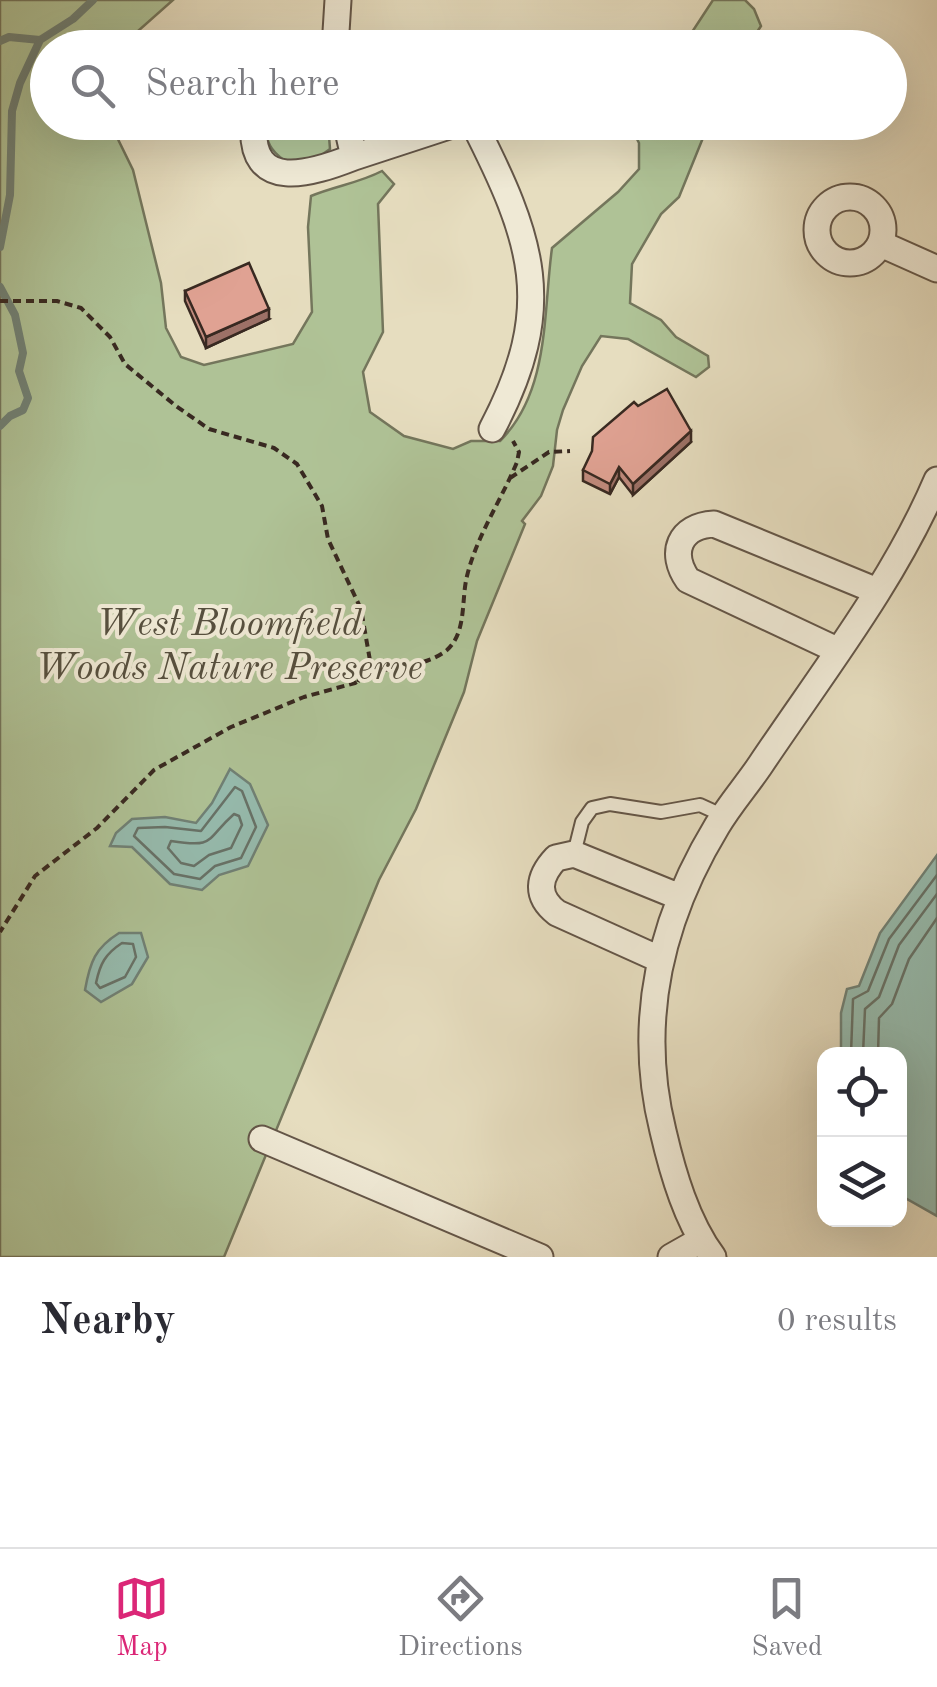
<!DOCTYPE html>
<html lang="en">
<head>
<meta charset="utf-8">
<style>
  :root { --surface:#fff; --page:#f2f2f3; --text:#2b2b33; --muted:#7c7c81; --line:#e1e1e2; --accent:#db2777 }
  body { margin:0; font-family:"Old Standard TT",serif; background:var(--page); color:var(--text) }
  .controls { position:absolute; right:30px; bottom:30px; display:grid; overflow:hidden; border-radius:20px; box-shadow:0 10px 40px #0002 }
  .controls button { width:90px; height:90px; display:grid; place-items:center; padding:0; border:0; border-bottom:2px solid var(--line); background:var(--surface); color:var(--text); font:50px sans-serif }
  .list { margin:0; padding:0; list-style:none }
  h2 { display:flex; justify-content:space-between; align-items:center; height:130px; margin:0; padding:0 40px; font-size:42px }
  h2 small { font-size:32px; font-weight:400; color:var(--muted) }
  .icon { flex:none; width:55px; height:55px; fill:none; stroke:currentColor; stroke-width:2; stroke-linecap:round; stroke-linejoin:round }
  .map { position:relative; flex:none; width:937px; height:1257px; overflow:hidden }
  .search { position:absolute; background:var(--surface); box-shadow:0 10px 40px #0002; left:30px; right:30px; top:30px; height:110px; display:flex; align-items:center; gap:25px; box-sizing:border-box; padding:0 35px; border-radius:55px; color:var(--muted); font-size:38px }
  .sheet { height:290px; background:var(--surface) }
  nav { display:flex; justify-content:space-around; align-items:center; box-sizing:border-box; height:140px; border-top:2px solid var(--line); background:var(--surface); font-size:28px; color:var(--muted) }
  nav a { display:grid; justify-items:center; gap:5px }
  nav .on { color:var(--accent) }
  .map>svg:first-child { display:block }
  .green { fill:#afc296; stroke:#74765c; stroke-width:2.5 }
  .water { fill:#96bcaf; stroke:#708176; stroke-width:2.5 }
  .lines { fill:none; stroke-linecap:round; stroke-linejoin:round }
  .shore { stroke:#677268; stroke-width:2.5 }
  .stream { stroke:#708176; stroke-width:8 }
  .service-casing { stroke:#645648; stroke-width:16 }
  .minor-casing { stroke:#645648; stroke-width:29 }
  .path { stroke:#382921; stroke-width:4; stroke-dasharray:8 5; stroke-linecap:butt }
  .service { stroke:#efe9d5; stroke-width:12 }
  .minor { stroke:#efe9d5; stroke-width:25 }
  .wall { fill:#c18b7e; stroke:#382921; stroke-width:2.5 }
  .shaded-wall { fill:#9d7167; stroke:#382921; stroke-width:2.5 }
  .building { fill:#e0a293; stroke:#382921; stroke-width:2.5 }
  .labels { text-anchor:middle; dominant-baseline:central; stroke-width:8; stroke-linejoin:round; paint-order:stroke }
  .park-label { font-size:38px; font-style:italic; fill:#564f3e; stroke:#efe9d5 }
</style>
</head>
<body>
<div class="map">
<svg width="937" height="1257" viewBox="0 0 937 1257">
  <rect width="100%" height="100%" fill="#e6ddbf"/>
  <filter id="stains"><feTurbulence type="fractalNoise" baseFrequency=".002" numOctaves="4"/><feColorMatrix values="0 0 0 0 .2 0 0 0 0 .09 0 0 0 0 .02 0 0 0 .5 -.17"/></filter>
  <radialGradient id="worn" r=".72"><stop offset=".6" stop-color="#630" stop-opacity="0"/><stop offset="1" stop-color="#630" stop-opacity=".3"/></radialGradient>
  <path class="green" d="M0 0H173L120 47 48 48V122L110 123 133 170 161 283 166 328 181 357 204 365 293 344 312 312 308 227 311 196C335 186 359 183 382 171L394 184 378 204 383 332 363 372 370 412 404 436 453 449 471 441H500C550 391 543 313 552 248L618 192 639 169V143L629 123H709L679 197 661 214 632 264 630 303 661 320 676 337 708 356 709 367 696 377 628 339 601 336 582 366 563 410 557 430 553 466 541 496 522 521 525 524 477 641 464 692 416 809 379 880 224 1257H0Z
    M713 0H745L754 9 761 26 747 47H686L692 32Z
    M268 123H328L330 149 320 156 289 163C273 154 263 141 268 123Z"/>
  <path class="water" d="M230 769 250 784 268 825 248 866 219 875 202 890 170 884 132 847 110 846 116 833 132 819 165 817 196 823 212 803Z
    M937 855V1216L900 1195V1054H841V1013L847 989 859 986 880 933Z
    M119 933H141L148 957 132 984 101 1002 85 990C90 962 95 948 119 933Z"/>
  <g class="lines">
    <path class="shore" d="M235 787 242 791 256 827 241 858 215 866 200 879 174 874 134 836 138 828 165 827 201 831Z
      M234 814 239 816 242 825 231 848 209 855 194 866 181 863 168 848 171 841C216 848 205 840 234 814Z
      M122 943 133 944 136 957 125 977 100 988 96 983C100 964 105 954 122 943Z
      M851 1054 853 999 868 991 889 939 937 875
      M863 1054 865 1009 879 997 899 945 937 894
      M878 1054 879 1018 892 1004 909 959 937 918"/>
    <path class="stream" d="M0 41 9 37 40 40
      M0 247 10 195 12 111 20 83 40 40 73 19 93 0
      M0 287 15 315 23 353 19 371 28 398 23 410 10 416 0 426"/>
    <defs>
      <path id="service" d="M574 854 582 822 592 808 610 804 661 812 700 805 724 816"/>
      <path id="minor" d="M335 48 338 0
        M254 122C248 195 313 173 354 157
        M346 122 354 157 461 122
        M473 122C533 240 557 306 492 429
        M817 230a33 33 0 1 1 66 0a33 33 0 1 1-66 0Z
        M881 244 937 269
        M837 650 688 580C669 553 679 526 714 524L877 591
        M659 959 557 913C535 896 538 877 556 858L574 854 680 897
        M262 1139 540 1257
        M671 1257 701 1240
        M713 1257C687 1222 673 1174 663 1131 636 1022 660 920 717 826 730 804 747 785 761 764 822 673 894 581 937 480"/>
    </defs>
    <use href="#service" class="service-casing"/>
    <use href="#minor" class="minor-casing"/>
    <path class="path" d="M0 301H57L81 308 110 337 125 364 176 406 209 429 274 448 297 464 322 506 328 539 361 609 372 672 355 683 304 697 231 727 154 770 97 828 35 876 0 932
      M510 478 549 452 570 451
      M372 672C396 667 427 666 447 650 467 632 461 600 467 576 477 535 501 501 517 462L519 452 513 441
      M358 682 369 659"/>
    <use href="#service" class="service"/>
    <use href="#minor" class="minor"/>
  </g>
  <path class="wall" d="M185 291 269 319 206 348 185 301Z
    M638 406 691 442 633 495 619 477 610 494 583 481V470Z"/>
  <path class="shaded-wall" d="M269 309V319L206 348V337Z
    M691 431V442L633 495V484Z
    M619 467V477L610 494V484Z"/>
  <path class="building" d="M249 263 269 309 206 337 185 291Z
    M667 389 691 431 633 484 619 467 610 484 583 470 592 451 593 437 634 402 638 406Z"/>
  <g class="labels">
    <g class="park-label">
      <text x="229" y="625">West Bloomfield<tspan x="229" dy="44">Woods Nature Preserve</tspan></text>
    </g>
  </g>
  <rect width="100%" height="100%" filter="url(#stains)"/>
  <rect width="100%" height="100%" fill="url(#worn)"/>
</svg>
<div class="controls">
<button><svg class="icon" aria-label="locate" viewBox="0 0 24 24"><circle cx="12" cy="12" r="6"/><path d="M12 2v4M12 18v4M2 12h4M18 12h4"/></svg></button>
<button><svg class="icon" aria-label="layers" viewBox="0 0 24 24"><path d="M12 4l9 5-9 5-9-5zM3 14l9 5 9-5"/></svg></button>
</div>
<div class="search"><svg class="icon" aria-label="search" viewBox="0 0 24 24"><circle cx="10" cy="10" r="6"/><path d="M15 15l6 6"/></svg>Search here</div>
</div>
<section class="sheet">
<h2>Nearby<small>0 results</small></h2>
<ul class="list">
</ul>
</section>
<nav>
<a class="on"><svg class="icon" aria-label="map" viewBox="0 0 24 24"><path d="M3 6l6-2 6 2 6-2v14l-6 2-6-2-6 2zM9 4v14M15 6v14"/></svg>Map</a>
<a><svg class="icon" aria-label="directions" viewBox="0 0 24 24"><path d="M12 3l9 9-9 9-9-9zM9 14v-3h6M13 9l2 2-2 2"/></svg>Directions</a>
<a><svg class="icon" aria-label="saved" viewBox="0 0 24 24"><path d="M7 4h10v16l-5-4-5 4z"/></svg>Saved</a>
</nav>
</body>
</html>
